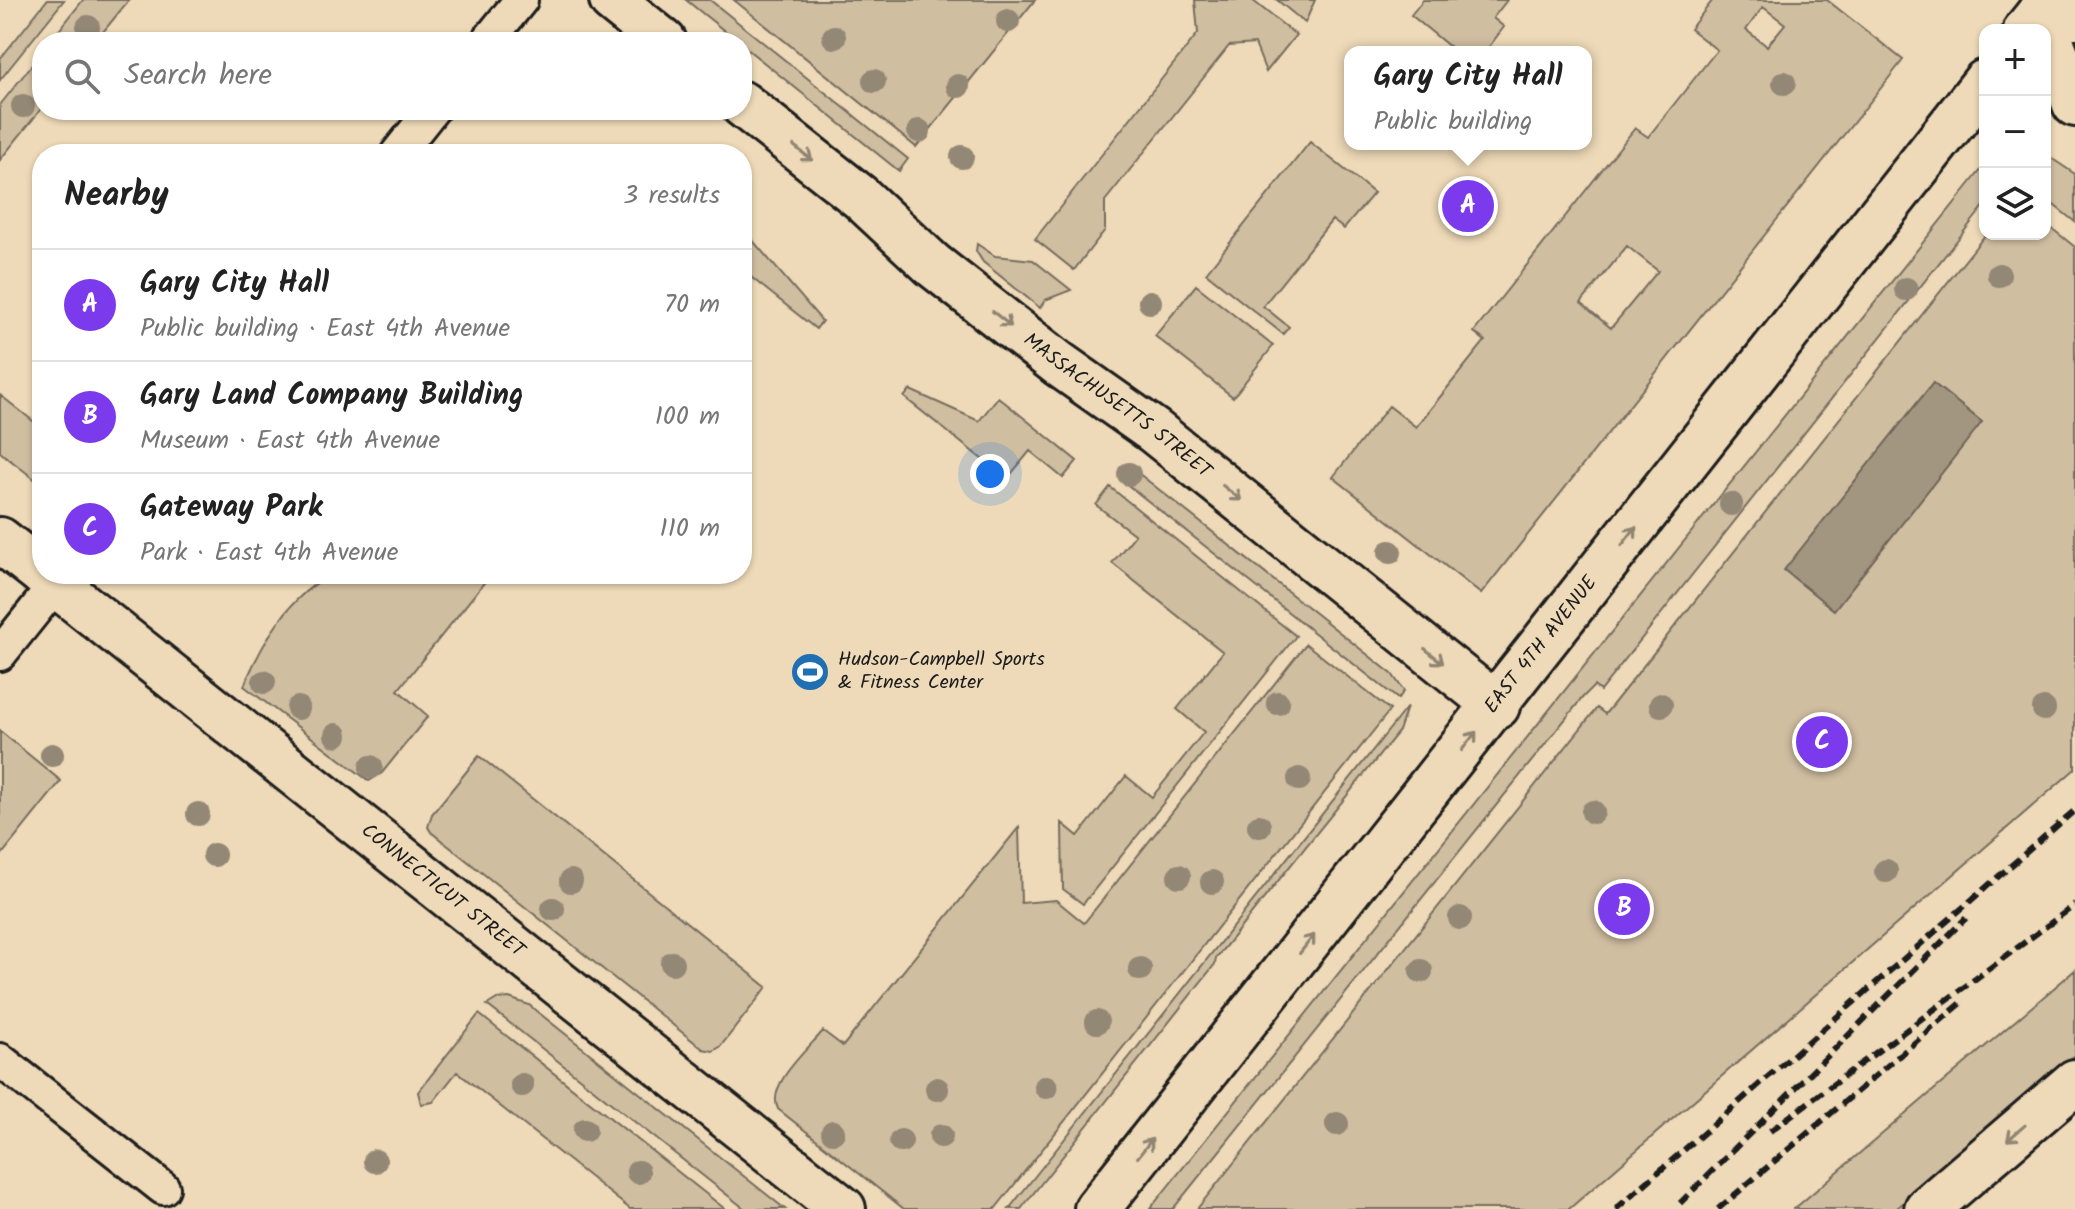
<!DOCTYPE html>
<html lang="en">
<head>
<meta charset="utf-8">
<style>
  :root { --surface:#fff; --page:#f2f2f2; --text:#222; --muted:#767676; --line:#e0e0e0; --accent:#7c3aed }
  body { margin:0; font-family:Kalam,sans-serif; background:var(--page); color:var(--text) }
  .controls { position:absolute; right:24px; top:24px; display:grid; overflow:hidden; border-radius:16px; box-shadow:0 2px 6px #0004 }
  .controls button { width:72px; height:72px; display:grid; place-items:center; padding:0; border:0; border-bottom:2px solid var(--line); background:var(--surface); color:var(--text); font:40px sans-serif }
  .you { position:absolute; left:990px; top:474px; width:28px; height:28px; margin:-20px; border:6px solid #fff; border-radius:50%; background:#1a73e8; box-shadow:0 0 0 12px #1a73e833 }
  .badge { display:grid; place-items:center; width:52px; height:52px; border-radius:50%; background:var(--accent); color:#fff; font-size:26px; font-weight:700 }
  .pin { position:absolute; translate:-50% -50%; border:4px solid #fff; box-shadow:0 2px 8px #0006 }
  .popup { position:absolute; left:1344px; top:46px; width:248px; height:104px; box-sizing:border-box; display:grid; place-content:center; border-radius:16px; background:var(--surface); filter:drop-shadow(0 2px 6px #0005); font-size:26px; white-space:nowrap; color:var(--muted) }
  .popup b { font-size:30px; color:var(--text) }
  .popup::after { content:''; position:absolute; left:50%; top:100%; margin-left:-16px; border:16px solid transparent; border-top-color:var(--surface) }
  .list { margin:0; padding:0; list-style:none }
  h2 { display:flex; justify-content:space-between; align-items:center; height:104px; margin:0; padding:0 32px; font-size:34px }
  h2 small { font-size:26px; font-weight:400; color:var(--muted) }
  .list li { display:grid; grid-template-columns:52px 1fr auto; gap:24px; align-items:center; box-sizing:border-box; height:112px; padding:0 32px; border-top:2px solid var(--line) }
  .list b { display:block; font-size:30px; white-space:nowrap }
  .list p { margin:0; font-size:26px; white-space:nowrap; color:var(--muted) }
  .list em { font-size:26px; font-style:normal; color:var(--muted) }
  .icon { flex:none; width:44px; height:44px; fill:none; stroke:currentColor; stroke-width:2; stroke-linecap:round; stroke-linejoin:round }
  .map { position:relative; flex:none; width:2075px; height:1209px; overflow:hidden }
  .search { position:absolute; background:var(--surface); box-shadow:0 2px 6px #0004; left:32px; top:32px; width:720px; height:88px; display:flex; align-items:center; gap:20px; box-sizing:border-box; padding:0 28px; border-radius:32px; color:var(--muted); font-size:30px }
  .panel { position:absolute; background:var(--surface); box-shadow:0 2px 6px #0004; left:32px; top:144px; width:720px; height:440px; border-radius:32px }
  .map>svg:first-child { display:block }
  .green { fill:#d0bea1; stroke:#766d5e; stroke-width:2; fill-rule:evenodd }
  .water { fill:#a39680; stroke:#6d6558; stroke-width:2 }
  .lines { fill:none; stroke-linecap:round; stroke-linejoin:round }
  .lane-casing { stroke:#1c1c1c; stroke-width:38 }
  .street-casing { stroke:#1c1c1c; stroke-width:50 }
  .secondary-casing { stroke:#1c1c1c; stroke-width:50 }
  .primary-casing { stroke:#1c1c1c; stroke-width:50 }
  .highway-casing { stroke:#1c1c1c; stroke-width:50 }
  .lane { stroke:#eedab8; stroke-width:32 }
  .street { stroke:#eedab8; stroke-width:44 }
  .secondary { stroke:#eedab8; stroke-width:44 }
  .primary { stroke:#eedab8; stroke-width:44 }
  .highway { stroke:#eedab8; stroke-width:44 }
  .rail { stroke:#1c1c1c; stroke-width:6; stroke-dasharray:12 6; stroke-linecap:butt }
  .tree { fill:#938874 }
  .oneway { stroke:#908472 }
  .labels { text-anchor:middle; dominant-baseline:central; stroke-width:6; stroke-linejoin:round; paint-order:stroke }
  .street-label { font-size:20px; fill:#1c1c1c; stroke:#eedab8 }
  .poi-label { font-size:20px; fill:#1c1c1c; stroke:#eedab8; text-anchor:start }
</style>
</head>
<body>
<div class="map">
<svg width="2075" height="1209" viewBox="0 0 2075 1209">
  <rect width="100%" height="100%" fill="#eedab8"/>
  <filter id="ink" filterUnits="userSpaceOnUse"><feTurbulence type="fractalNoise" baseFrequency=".0125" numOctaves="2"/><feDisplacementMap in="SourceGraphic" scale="16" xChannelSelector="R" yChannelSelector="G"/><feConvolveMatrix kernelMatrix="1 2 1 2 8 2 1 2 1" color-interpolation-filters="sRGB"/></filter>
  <g filter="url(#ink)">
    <path class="green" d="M47 0H64L0 80V59Z
      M83 0H129L95 42H50Z
      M686 0H710L908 159 899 171Z
      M734 0H1035L916 147Z
      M1195 0H1252L1296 35 1266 72 1255 44 1229 46 1105 201V230L1074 270 1035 239 1198 33Z
      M1277 0H1315L1305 23Z
      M1423 0H1507L1493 18 1504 27 1485 52H1456L1411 15Z
      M1713 0H1827L1903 60 1481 594 1333 477 1389 406 1416 427 1485 341 1474 332 1635 128 1648 137 1717 50 1690 29ZM1763 7 1785 24 1767 46 1746 30ZM1627 246 1658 271 1611 328 1581 303Z
      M42 52V108L0 160V105Z
      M1310 142 1374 193 1344 229 1332 220 1263 306 1289 327 1283 334 1206 273Z
      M2048 156 2075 174V222L2045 198V183L2050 176 2045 172Z
      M1985 165V205L1600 691 1594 686 1583 697 1173 1209H1150Z
      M2045 223 2075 247V769L1569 1209H1197L1597 708 1605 714 1614 703 1986 234H2045Z
      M742 228 822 321 816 329 742 270Z
      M977 244 995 256 1033 260 1071 290 1045 300 1040 308 983 262 976 251Z
      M1196 285 1273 346 1233 397 1155 336Z
      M910 390 979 421 998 397 1077 461 1063 478 1030 451 1007 479 904 397Z
      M0 395 42 428V485L0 452Z
      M1133 469 1392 674 1404 691 1398 699 1119 478Z
      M1110 487 1296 636 1083 904 1063 889 1062 823 1078 836 1126 776 1152 797 1204 732 1177 709 1223 652 1112 563 1135 535 1096 505Z
      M334 574H491L398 690 428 716 382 773 369 781 244 686C261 645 291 591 334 574Z
      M1306 644 1390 710 995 1209H904L778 1109C766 1085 808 1049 823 1031L843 1046 1019 827 1021 903 1056 900 1084 923Z
      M1407 707 1399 731 1216 958 1215 964 1021 1209H1009Z
      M0 731 61 781 0 857Z
      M479 756 767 987 720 1047 713 1051 703 1049 431 832 428 827 432 814Z
      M2075 970V1055L1896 1209H1794Z
      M509 998 529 1005 785 1209H745L487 1005 497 999Z
      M479 1014 725 1209H630L457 1072 433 1102 421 1104 418 1092Z"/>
    <path class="water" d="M1933 383 1982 422 1834 610 1784 570Z"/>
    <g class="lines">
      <defs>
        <path id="lane" d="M487 42 521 0
          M397 154 432 110
          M0 654 64 574
          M0 1060 163 1188"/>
        <g id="street">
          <path d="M0 540 42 573"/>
          <path id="s1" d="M43 574 843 1209"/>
        </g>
        <g id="secondary">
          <path d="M612 0 664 42"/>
          <path d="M2075 16 2040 12 2075 104"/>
          <path id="s2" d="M742 104 860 197 933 265 1059 364 1154 431 1497 706"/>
        </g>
        <g id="primary">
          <path d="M2026 30 2050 0"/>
          <path id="s3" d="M1097 1209 1985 82"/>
        </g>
        <path id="highway" d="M1927 1209 2075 1082"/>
      </defs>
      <use href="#lane" class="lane-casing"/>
      <use href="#street" class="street-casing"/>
      <use href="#secondary" class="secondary-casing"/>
      <use href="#primary" class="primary-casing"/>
      <use href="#highway" class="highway-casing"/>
      <use href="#lane" class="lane"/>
      <use href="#street" class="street"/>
      <use href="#secondary" class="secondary"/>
      <use href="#primary" class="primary"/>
      <use href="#highway" class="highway"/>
      <path class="rail" d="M1770 1131 2075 905
        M1680 1203 1966 918
        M1616 1209 2075 810
        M1718 1209 1965 1000"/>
    </g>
    <g class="tree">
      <circle cx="1008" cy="21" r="12"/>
      <circle cx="88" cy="27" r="12"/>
      <circle cx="834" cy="37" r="12"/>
      <circle cx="874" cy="81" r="12"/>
      <circle cx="1784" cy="83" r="12"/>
      <circle cx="958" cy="86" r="12"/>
      <circle cx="23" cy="106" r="12"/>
      <circle cx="919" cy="131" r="12"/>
      <circle cx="962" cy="157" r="12"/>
      <circle cx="1999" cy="275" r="12"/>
      <circle cx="1906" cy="289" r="12"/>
      <circle cx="1150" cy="302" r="12"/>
      <circle cx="1129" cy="474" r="12"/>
      <circle cx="1731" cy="504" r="12"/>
      <circle cx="1390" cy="552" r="12"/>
      <circle cx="264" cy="682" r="12"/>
      <circle cx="1278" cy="703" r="12"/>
      <circle cx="1661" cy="705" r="12"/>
      <circle cx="298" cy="708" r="12"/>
      <circle cx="2044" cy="709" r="12"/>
      <circle cx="336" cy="735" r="12"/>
      <circle cx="52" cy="755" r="12"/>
      <circle cx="371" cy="767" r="12"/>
      <circle cx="1299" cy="779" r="12"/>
      <circle cx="1593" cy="812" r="12"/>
      <circle cx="198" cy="814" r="12"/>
      <circle cx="1259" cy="826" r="12"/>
      <circle cx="214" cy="855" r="12"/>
      <circle cx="1886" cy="871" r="12"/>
      <circle cx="1179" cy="876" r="12"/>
      <circle cx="571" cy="881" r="12"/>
      <circle cx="1212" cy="882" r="12"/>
      <circle cx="553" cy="909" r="12"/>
      <circle cx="1460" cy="918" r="12"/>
      <circle cx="672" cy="963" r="12"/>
      <circle cx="1140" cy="969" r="12"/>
      <circle cx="1421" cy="971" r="12"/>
      <circle cx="1097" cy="1022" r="12"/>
      <circle cx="522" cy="1085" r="12"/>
      <circle cx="1046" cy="1087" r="12"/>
      <circle cx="937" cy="1089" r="12"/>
      <circle cx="1337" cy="1124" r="12"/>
      <circle cx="585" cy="1130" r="12"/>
      <circle cx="833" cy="1132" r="12"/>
      <circle cx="941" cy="1136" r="12"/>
      <circle cx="901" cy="1141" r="12"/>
      <circle cx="375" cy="1161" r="12"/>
      <circle cx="638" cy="1172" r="12"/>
    </g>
    <defs><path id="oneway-shaft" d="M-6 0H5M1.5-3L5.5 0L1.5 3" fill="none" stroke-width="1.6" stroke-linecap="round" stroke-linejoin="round" transform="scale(2)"/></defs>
    <g class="oneway">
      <use href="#oneway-shaft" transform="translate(803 153) rotate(39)"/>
      <use href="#oneway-shaft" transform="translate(1002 319) rotate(39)"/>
      <use href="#oneway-shaft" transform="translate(1232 493) rotate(39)"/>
      <use href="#oneway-shaft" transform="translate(1629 536) rotate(-52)"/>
      <use href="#oneway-shaft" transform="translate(1434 656) rotate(39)"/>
      <use href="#oneway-shaft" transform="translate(1469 741) rotate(-52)"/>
      <use href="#oneway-shaft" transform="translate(1307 944) rotate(-52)"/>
      <use href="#oneway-shaft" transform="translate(2016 1133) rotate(139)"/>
      <use href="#oneway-shaft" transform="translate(1145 1148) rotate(-52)"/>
    </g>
  </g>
  <defs>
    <symbol id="stadium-disc" viewBox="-11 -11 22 22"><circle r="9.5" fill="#1f6fb2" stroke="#eedab8"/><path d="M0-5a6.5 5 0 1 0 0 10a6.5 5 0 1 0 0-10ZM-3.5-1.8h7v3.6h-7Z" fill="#fff"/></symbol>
  </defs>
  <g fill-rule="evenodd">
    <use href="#stadium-disc" x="788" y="650" width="44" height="44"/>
  </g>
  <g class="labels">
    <g class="street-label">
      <text stroke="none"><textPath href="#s2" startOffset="482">MASSACHUSETTS STREET</textPath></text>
      <text stroke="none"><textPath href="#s3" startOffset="718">EAST 4TH AVENUE</textPath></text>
      <text stroke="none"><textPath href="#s1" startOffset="510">CONNECTICUT STREET</textPath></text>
    </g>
    <g class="poi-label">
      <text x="838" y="660">Hudson-Campbell Sports<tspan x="838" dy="23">&amp; Fitness Center</tspan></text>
    </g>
  </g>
</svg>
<div class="controls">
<button>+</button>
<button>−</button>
<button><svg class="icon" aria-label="layers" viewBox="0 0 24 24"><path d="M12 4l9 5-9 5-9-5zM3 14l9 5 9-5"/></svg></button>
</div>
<div class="you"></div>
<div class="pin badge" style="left:1468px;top:206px">A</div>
<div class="popup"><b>Gary City Hall</b>Public building</div>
<div class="pin badge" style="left:1624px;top:909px">B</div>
<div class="pin badge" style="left:1822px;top:742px">C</div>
<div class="search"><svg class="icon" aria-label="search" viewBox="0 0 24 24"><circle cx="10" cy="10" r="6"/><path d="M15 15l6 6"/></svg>Search here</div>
<section class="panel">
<h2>Nearby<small>3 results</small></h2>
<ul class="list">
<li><span class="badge">A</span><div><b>Gary City Hall</b><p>Public building · East 4th Avenue</p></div><em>70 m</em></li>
<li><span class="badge">B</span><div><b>Gary Land Company Building</b><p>Museum · East 4th Avenue</p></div><em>100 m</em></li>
<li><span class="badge">C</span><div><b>Gateway Park</b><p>Park · East 4th Avenue</p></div><em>110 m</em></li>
</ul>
</section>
</div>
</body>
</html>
